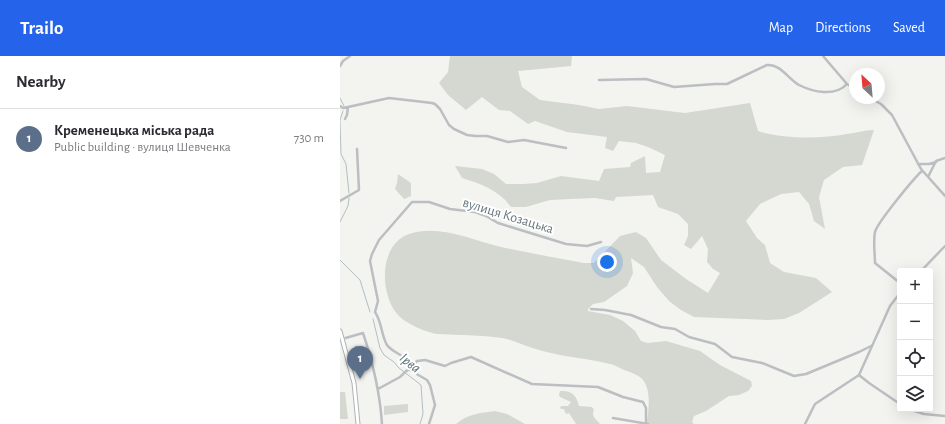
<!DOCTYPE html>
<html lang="en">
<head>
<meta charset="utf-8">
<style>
  :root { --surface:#fff; --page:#f2f2f3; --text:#2b2b33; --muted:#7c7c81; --line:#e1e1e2; --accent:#2563eb }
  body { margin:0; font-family:"Alegreya Sans",sans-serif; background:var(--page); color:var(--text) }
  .controls { position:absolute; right:12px; bottom:12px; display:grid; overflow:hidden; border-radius:4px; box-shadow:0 4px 16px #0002 }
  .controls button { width:36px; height:36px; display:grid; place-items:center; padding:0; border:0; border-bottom:1px solid var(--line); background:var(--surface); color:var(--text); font:20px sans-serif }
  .compass { position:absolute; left:509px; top:12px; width:36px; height:36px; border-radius:50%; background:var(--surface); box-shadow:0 4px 16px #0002; rotate:334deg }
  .you { position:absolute; left:267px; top:206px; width:14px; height:14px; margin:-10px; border:3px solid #fff; border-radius:50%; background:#1a73e8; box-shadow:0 0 0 6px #1a73e833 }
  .badge { display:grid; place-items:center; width:26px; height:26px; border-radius:50%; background:var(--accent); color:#fff; font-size:13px; font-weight:700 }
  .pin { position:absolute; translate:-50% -33px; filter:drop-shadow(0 1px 2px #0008) }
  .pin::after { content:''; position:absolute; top:21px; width:14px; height:12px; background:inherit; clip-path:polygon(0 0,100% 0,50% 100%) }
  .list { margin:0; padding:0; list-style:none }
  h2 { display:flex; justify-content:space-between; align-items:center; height:52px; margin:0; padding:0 16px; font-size:17px }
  h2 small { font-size:13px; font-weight:400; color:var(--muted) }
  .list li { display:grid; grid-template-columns:26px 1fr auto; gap:12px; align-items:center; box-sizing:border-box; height:60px; padding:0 16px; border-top:1px solid var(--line) }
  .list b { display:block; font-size:15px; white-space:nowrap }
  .list p { margin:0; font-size:13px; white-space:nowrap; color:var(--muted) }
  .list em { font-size:13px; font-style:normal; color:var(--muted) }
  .icon { flex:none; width:22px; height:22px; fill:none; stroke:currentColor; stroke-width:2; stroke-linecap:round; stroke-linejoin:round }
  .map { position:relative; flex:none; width:605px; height:368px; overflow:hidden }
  header { display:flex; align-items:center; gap:24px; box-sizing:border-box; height:56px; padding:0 20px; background:var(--accent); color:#fff }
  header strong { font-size:19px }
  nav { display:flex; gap:22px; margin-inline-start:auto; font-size:14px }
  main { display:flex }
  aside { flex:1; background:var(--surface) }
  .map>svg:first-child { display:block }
  .green { fill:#d4d8d0 }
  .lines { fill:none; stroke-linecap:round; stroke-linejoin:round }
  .stream { stroke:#b3bfc1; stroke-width:1 }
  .secondary-casing { stroke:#aeb3b6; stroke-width:5 }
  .minor { stroke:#bbbfc1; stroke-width:2.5 }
  .secondary { stroke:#fff; stroke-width:3 }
  .labels { text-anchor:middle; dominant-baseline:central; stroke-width:4; stroke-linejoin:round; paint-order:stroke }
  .street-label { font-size:14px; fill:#66767d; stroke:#fff }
  .water-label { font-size:15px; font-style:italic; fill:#62777b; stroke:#fff }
</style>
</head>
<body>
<header>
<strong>Trailo</strong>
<nav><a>Map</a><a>Directions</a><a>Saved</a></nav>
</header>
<main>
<aside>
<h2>Nearby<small></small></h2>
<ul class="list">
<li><span class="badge" style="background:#5c6f8a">1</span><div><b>Кременецька міська рада</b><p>Public building · вулиця Шевченка</p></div><em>730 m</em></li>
</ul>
</aside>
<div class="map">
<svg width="605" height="368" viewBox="0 0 605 368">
  <rect width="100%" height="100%" fill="#f3f3f0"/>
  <path class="green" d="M110 0H232L231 10 178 15 182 31 200 44 239 49 259 53 287 50 345 57 410 47 418 75C443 83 481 83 507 78 516 77 524 74 534 74L522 109 503 111 484 124 479 141 485 173 474 165 469 148 459 136 441 138 420 148 406 165 417 182 425 189 430 207 444 216 476 222 492 236 459 257 444 263 428 264 354 261 341 254 329 245 317 231 304 211 291 202 293 217 287 230 264 246 253 248 248 253V255L270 259 283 265 295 275 301 285 308 287 326 285 360 295 380 309 411 325 412 330 408 335 399 339 389 340 366 355 354 360 352 366 354 368H307C308 354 312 336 303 324 299 319 292 317 287 315 281 313 276 309 270 308 247 302 222 301 199 294 186 291 174 284 162 282 141 279 119 279 98 278 87 277 65 267 58 259 39 238 39 188 69 178 99 168 132 184 161 191 189 197 216 202 244 207H254L280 180 296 176 306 182 321 204 346 223 368 237 380 217 373 213 367 206 368 193 362 180 351 193 344 189 348 180V168L338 158 318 151 313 139 276 141 274 145 255 142 230 143 210 144 186 151H171C159 134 141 128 122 122L115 110 142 113 154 118 166 128H184L197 127 221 120 259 125 264 113 290 111 291 107 305 100 306 117 320 116 325 99 308 91 296 87 279 85 273 95 265 92 267 81 227 76 195 65 188 68 170 55 159 54 142 41 126 54 108 39 99 27 108 16Z
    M58 118 71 127V140L64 143 55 133 57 127Z
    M220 335C233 334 237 341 239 350L252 351 254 354C251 361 256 363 260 368H236C234 364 231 361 229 357L226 358 224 353H221L220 351 222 350H228L231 346 220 341 219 339Z
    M0 336H5L8 363H0Z
    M68 348V356L44 359V350Z
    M155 355 167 358 185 368H116C127 358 141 357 155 355Z"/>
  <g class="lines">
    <path class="stream" d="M0 42 4 50
      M3 55 0 64 1 98 6 108 9 137
      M0 166 8 150 9 142
      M0 204 20 224 30 256
      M33 263 40 292 44 299 54 306 59 312 81 329 83 358 80 368"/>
    <defs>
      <path id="secondary" d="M0 275 14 327 18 368"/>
    </defs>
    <use href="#secondary" class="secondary-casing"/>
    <path class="minor" d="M483 0 507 28 515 33
      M0 10 3 5 10 0
      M259 24 306 23 334 31 375 28H387L427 9C441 8 448 23 459 29 473 36 495 41 507 28
      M530 42 541 48 552 59 581 113 605 140
      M0 50 3 52 8 51 49 42 92 47 95 48 100 53 109 69 114 73 127 79 136 80H147L168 86 184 84 226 92
      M5 63 7 59 8 51
      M578 108H589L596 106
      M588 121 596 105 605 102
      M0 145 19 134 17 93
      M581 215 605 190
      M560 227 535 207C535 197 533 186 535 176 537 167 574 122 582 115
      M251 253 265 254 291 259 321 271 335 273 349 281 375 288 392 301 422 307 454 320 466 318 519 296 531 290
      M2 283 23 277C33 307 40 337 42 368
      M16 291 20 303
      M70 311C69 308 67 305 65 303 60 297 52 296 47 289 41 279 42 266 35 256L38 245 30 205 32 198 39 184 72 146H89L110 153 135 156 146 160 158 167 226 188 247 190 261 186
      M68 313 87 324 90 329 95 349 89 368
      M23 314 20 303 31 300
      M519 319 529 327 560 348
      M38 333 60 321 77 305 85 304 105 310 111 307 131 301 192 328 258 331 283 341 303 346 306 352V368
      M568 353 584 358 605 360
      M273 362 308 368
      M465 368 475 348 519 319 550 250 560 237"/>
    <use href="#secondary" class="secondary"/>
  </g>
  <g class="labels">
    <g class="street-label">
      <text transform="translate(168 160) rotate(17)">вулиця Козацька</text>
    </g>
    <g class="water-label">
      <text transform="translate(70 307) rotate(39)">Ірва</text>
    </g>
  </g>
</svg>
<div class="controls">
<button>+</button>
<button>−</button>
<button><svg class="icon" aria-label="locate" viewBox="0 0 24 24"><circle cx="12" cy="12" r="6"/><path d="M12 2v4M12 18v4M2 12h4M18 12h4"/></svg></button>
<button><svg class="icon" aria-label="layers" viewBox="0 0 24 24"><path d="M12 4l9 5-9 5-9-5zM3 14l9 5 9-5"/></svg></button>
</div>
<svg class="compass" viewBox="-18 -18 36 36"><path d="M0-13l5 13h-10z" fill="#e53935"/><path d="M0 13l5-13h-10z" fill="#7c7c81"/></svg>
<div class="you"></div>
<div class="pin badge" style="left:20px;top:323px;background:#5c6f8a">1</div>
</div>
</main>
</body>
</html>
